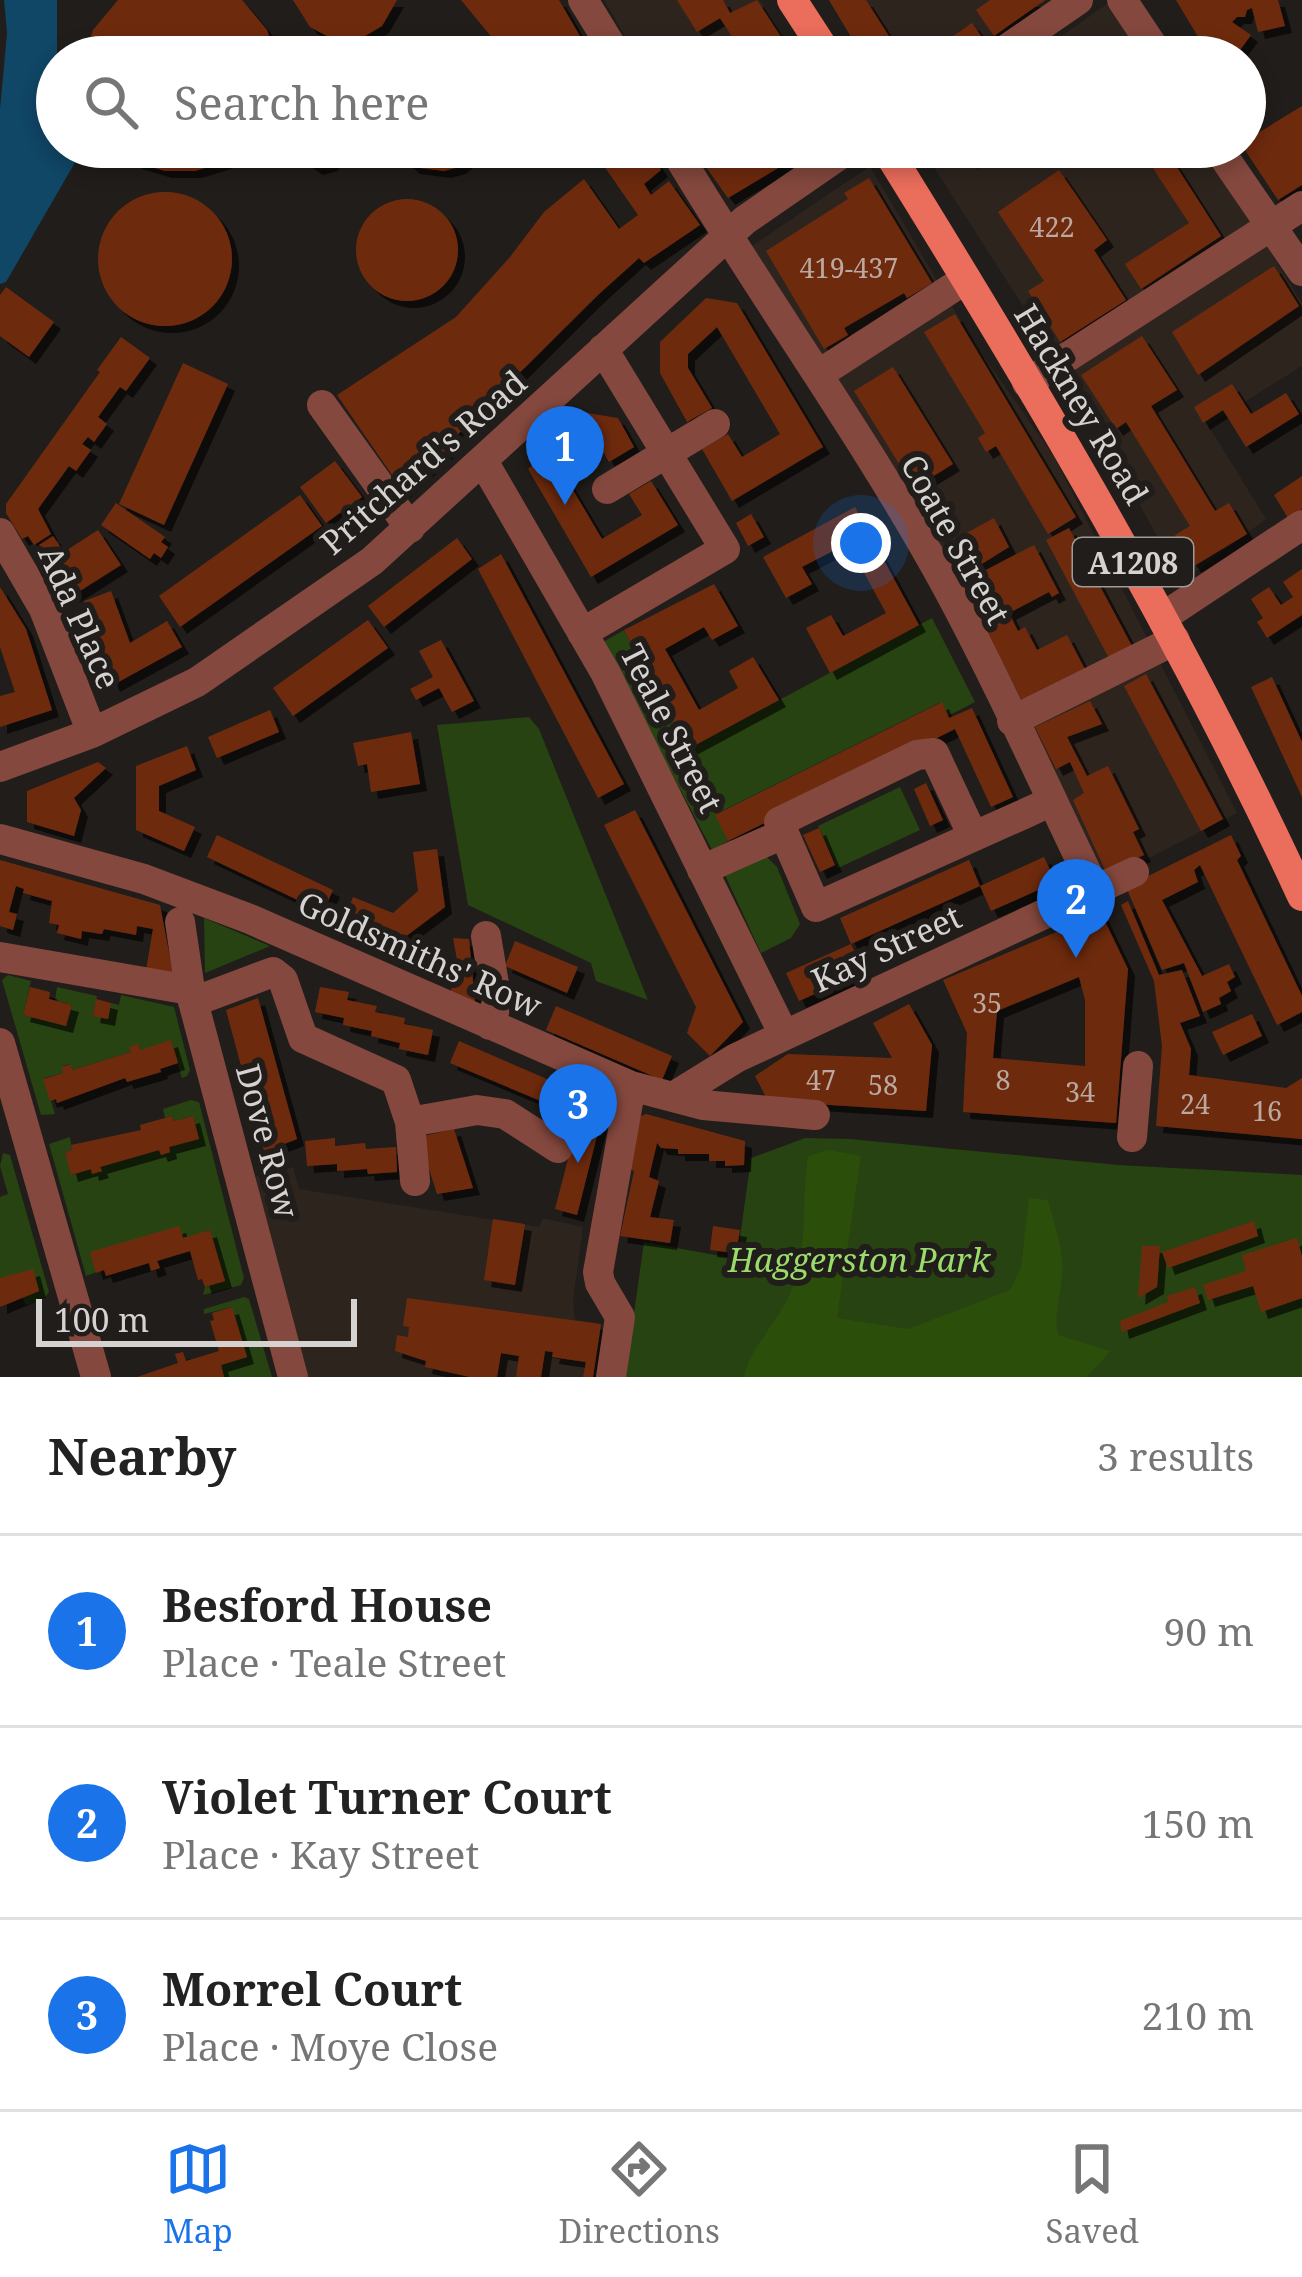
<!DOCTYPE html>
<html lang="en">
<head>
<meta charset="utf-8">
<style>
  :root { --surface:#fff; --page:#f2f2f2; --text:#222; --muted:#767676; --line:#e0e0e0; --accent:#1a73e8 }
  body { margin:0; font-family:"Noto Serif",serif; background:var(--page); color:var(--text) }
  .scale { position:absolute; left:36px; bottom:30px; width:321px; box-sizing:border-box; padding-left:12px; border:6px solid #d5d3d1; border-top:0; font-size:33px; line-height:42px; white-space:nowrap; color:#d5d3d1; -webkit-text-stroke:9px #201d1a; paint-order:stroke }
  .you { position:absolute; left:861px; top:543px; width:42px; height:42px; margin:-30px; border:9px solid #fff; border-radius:50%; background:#1a73e8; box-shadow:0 0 0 18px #1a73e833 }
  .badge { display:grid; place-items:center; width:78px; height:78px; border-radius:50%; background:var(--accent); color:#fff; font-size:39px; font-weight:700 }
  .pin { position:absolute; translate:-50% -99px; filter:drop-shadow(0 3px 6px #0008) }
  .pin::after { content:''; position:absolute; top:63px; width:42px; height:36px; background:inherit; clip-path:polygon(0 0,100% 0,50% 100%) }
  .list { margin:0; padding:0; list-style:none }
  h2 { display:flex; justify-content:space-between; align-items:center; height:156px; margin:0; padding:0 48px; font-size:51px }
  h2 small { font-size:39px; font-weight:400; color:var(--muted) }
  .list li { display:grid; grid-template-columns:78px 1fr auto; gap:36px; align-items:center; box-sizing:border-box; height:192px; padding:0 48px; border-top:3px solid var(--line) }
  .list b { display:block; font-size:45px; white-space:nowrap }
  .list p { margin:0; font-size:39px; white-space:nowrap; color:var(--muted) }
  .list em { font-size:39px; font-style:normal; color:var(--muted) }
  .icon { flex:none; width:66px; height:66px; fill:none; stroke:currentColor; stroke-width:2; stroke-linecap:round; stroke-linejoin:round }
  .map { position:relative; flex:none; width:1302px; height:1377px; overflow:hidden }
  .search { position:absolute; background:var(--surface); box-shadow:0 6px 18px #0003; left:36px; right:36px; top:36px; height:132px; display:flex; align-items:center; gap:30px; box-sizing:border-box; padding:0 42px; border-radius:66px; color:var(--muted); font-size:45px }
  .sheet { height:732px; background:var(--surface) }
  nav { display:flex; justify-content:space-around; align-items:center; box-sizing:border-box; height:168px; border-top:3px solid var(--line); background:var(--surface); font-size:33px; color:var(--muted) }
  nav a { display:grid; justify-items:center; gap:6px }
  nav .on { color:var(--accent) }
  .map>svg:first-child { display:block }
  .built { fill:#2d241e }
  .green { fill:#274311 }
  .forest { fill:#2b4e0a }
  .water { fill:#104666 }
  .building { fill:#6e2b11; fill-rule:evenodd; filter:url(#shadow) }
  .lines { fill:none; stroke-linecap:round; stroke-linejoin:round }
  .minor { stroke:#84483e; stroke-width:30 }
  .major { stroke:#eb6d5b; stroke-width:30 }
  .labels { text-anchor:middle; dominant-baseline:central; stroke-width:12; stroke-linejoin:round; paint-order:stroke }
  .number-label { font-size:27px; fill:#bba9a1 }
  .shield { fill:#201d1a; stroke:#9f9c9a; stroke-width:3 }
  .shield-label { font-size:30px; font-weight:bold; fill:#d5d3d1 }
  .street-label { font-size:33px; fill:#d5d3d1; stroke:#201d1a }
  .park-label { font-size:33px; font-style:italic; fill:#9adb6c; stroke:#201d1a }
</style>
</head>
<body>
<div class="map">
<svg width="1302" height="1377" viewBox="0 0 1302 1377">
  <defs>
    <filter id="shadow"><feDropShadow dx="7" dy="7" stdDeviation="0" flood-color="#0009"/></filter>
  </defs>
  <rect width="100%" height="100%" fill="#201d1a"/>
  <path class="built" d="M604 0H760L797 57H637Z
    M829 0H1047L958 57H863Z
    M1113 0 1150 57H1031Z
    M921 147H1206L1302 303V366L1208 425 1266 519 1182 582 1078 392Z
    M870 166 969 335 1053 455 1237 813 1102 882 894 484 752 246Z
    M293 1167 299 1189 539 1227 543 1218 583 1227 573 1301 575 1320 601 1324 593 1377H307L254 1177Z"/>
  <path class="green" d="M932 618 975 702 948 716 941 702 716 814 728 841 712 850 603 642 624 630 688 749Z
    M529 717 539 729 648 1000 596 981 591 963 468 905 437 725Z
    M900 787 920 830 838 868 818 826Z
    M766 856 777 867 800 924 791 938 761 953 724 873Z
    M204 918 270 946 205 973Z
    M8 975 31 981 23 1015 66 1026 72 1005 55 1000 57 987 97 996 93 1015 107 1019 111 1003 119 1005 121 995 174 1007 190 1070 187 1076 182 1078 171 1041 140 1050 139 1045 130 1047 131 1052 72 1070 70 1064 63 1066V1073L44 1078 55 1114 41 1115 2 980Z
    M191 1100 199 1102 244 1278 241 1285 203 1295 205 1287 225 1281 209 1230 86 1276 49 1144 70 1137 72 1150 65 1152 72 1175 91 1169 92 1173 101 1171 100 1167 159 1150 162 1154 169 1147 199 1139 193 1116 174 1121 172 1116 165 1118 163 1109Z
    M805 1138 850 1139 1118 1165 1302 1175V1377H625L644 1242 737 1259 751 1158Z
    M3 1153 10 1155 49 1292 43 1300 26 1305 22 1296 0 1278V1197L8 1194 0 1166Z
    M244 1297 249 1299 272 1377H222L221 1365 232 1307 204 1314V1309Z"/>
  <path class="forest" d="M829 1150 861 1156 837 1318 908 1329 1010 1290 1021 1268 1029 1198 1048 1200C1054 1224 1065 1252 1062 1277 1060 1299 1054 1313 1058 1335L1111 1351 1086 1377H744C749 1347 785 1316 796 1278 807 1239 802 1196 808 1156Z"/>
  <path class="water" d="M4 0H57V147H76L77 159 6 282 0 284V109L7 33Z"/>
  <path class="building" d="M118 0H242L267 30 276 57H84L93 30Z
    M293 0H397L382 26 365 36 346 39 327 36 310 27Z
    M461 0H559L592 57H508Z
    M677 0H723L730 13 757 0 794 57H745L720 18 697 32Z
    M829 0H866L899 52 905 48 912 57H863Z
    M990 0H1045L994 36 976 10Z
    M1176 0H1278L1285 26 1258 32 1252 8 1247 10 1245 17H1237L1232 22 1251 35 1235 57H1216L1206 50Z
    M972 23 983 39 957 57H923Z
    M1094 39 1106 57H1066Z
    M1302 106V185L1278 200 1243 147 1245 141Z
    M115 147H245L224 162 195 171H165L135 162Z
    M301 147H337L338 150 331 164 316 168 304 160Z
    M390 147H483L459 167 444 171 413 167Z
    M632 147H646L661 170 644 184 651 195 669 181 700 225 644 263 639 258 599 294 447 445 449 449 403 491 337 395 456 317 510 257 544 212 584 179 619 229 638 215 604 166Z
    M732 147H813L728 198 706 167Z
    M960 147H991L970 162Z
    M1139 147H1164L1221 236 1141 289 1125 264 1189 223Z
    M1059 170 1107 240 1094 250 1126 300 1060 342 1028 291 1044 281 998 212Z
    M869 178 932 283 907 298 904 293 844 328 848 335 824 349 766 251 848 199 844 193Z
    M98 259a67 67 0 1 1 134 0a67 67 0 1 1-134 0Z
    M356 250a51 51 0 1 1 102 0a51 51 0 1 1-102 0Z
    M1274 266 1299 306 1198 375 1172 332Z
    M6 287 54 322 29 357 0 336V295Z
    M706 298 737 303 823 447 732 501 702 449 728 434 742 457 780 434 717 327 688 354V368L712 408 687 422 660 373V342Z
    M955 314 1076 517 1048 534 996 446 986 452 978 438 985 433 924 332Z
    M1142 336 1177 390 1151 406 1215 511 1229 503 1247 534 1194 566 1175 535 1190 526 1126 422 1116 429 1081 375Z
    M121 337 150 358 126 391 120 387 98 417 107 424 94 442 88 437 82 444 91 450 76 471 69 466 38 509 51 534 34 545 28 536 22 539 6 513V504L100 372 97 370Z
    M183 363 228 384 164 525 119 504Z
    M893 367 953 464 914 488 854 391Z
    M1232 384 1251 414 1286 393 1299 414 1246 447 1223 410 1203 423 1194 407Z
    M587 413 618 418 634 447 609 462 597 441 564 475 602 539 642 515 629 494 651 481 678 525 591 577 528 469Z
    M335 461 362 497 326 523 300 487Z
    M1302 476V509L1288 518 1274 495Z
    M300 495 322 526 180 627 159 596Z
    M116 503 165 537 161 542 168 547 161 558 154 553 150 559 101 525Z
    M855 507 919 625 830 673 806 628 831 615 843 636 886 613 848 543 802 567 812 584 786 598 763 557Z
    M751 514 764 537 748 546 736 523Z
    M994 518 1009 547 956 580 939 548Z
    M1069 528 1134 650 1111 662 1046 540Z
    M98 530 121 565 72 596 39 545 53 536 64 552Z
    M457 538 472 559 384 627 368 606Z
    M1034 545 1059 593 1052 597 1049 592 1009 613 1018 631 1025 627 1037 650 1067 635 1088 675 1026 708 961 583Z
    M501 554 624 784 598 798 478 569Z
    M1302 569V615L1267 638 1257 622 1263 618 1251 599 1269 587 1281 605 1293 597 1283 582Z
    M714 584 738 626 712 640 704 627 665 649 699 710 738 688 729 671 753 657 779 700 688 749 624 630Z
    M0 587 26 629 52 710 0 727V696L15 692 0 647Z
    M111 591 130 643 167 621 182 647 113 685 84 601Z
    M368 620 388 648 293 716 273 688Z
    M441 640 474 701 452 712 439 688 416 700 410 689 433 677 419 651Z
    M1146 674 1223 819 1201 831 1124 686Z
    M1272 677 1302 742V797L1251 687Z
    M1090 701 1102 724 1067 737 1087 776 1108 766 1139 829 1133 832 1144 855 1106 872 1073 800 1084 793 1070 762 1056 769 1035 727Z
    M942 702 949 718 972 708 1013 797 991 807 955 729 728 841 715 815Z
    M270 710 279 732 217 758 208 737Z
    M411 732 420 784 371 792 367 764 358 766 353 743Z
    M187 746 196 770 159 786V811L195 827 184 851 136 830V766Z
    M98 762 106 768 74 798 81 810 74 836 27 822V791Z
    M926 783 943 820 930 826 914 789Z
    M635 810 743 1022 710 1056 687 1033 696 1007 604 825Z
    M819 828 835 865 820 872 803 835Z
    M217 835 333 890 323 912 207 857Z
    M1231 835 1241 856 1237 860 1302 996V1012L1277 1025 1200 865 1194 870 1198 882 1162 900 1202 976 1229 964 1235 977 1227 982 1231 991 1219 998 1221 1004 1203 1012 1184 963 1162 970 1126 887Z
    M437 849 445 907 401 940 345 917 353 897 393 913 418 891 413 852Z
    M1044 857 1056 882 991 911 980 886Z
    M0 860 160 905 174 979 145 976 153 929 137 926 136 935 104 929 102 934 82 931 81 939 57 933 59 925 49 923 52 901 23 893 24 889 16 886 9 912 17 914 13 930 0 926Z
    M969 860 980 886 851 944 840 918Z
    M1128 901 1159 975 1182 970 1200 1016 1180 1023 1191 1049 1189 1075 1286 1088 1302 1078V1139L1156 1126 1162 1046 1154 981 1121 905Z
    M1101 913 1128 969 1116 1123 963 1112 967 1033 943 980ZM1079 977 1085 1000V1066L993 1058 997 1011Z
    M453 938 469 939 475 1002 449 995 459 971Z
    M515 941 578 967 567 993 505 966Z
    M851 944 864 972 799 1001 786 973Z
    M30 987 50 992 49 999 72 1005 66 1026 23 1015Z
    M320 987 349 992 347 1000 377 1006 375 1012 405 1018 404 1024 433 1030 428 1055 399 1049 400 1043 371 1036 372 1031 343 1025 344 1018 315 1012Z
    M258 998 297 1139 264 1152 226 1010Z
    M96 999 111 1003 108 1019 93 1016Z
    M909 1004 932 1045 926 1111 768 1101 755 1076 788 1054 892 1058 873 1023Z
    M556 1006 672 1056 662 1080 546 1030Z
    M1252 1014 1262 1036 1223 1055 1212 1032Z
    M171 1040 178 1063 160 1069 161 1072 127 1082 125 1078 57 1103 56 1099 50 1101 43 1079 63 1073 62 1067 71 1064 72 1070 131 1052 129 1047 139 1044 140 1050Z
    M459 1041 605 1104 577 1215 555 1209 579 1117 450 1063Z
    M646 1114 745 1141 744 1165 725 1166V1161H709V1154H678V1149L661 1148 657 1143 649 1177 659 1181 650 1217 674 1220 670 1243 620 1236 634 1171 629 1169 641 1116Z
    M172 1116 174 1121 193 1116 199 1139 169 1147 170 1152 161 1155 159 1150 100 1167 102 1171 92 1174 91 1169 71 1175 65 1152 72 1150 71 1145 141 1130 140 1125Z
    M454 1129 473 1188 437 1194 419 1137Z
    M335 1138V1146L365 1143 366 1149 396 1147 397 1172 368 1174 367 1169 337 1171V1164L307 1166 305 1141Z
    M493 1219 525 1224 515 1285 484 1280Z
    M1254 1221 1258 1236 1168 1268 1162 1252Z
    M179 1226 183 1238 210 1230 225 1281 205 1287 202 1279 198 1280 190 1251 157 1261 160 1268 151 1271 149 1263 106 1276 104 1270 96 1273 90 1252Z
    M713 1226 740 1230 736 1253 710 1250Z
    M1297 1238 1302 1257V1298L1261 1312 1253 1286 1208 1300 1203 1285 1246 1271 1242 1255Z
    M1142 1246H1160L1157 1287 1138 1298Z
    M33 1269 39 1291 0 1307V1278Z
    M1195 1287 1200 1303 1122 1332 1120 1321 1168 1302 1167 1296Z
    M407 1298 601 1324 593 1377H583L586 1362 552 1357 553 1352 545 1351 541 1377H516L519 1356 501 1353 497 1377H470L425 1367 426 1361 395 1351 397 1335 408 1337 409 1327 403 1326Z
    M232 1307 247 1357 221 1365 224 1377H137L178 1363 175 1354 183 1352 186 1361 219 1351 210 1321 214 1320 212 1313Z"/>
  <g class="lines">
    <path class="minor" d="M583 0 618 57
      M1122 0 1160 57
      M995 57 1078 0
      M673 147C761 295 864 435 947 587 1000 685 1046 789 1095 890
      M1217 147 1302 271
      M819 374 966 279
      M1027 383 1302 206
      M322 405 410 528
      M483 461 605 672 784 1035
      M607 489 715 424
      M0 533 44 609 92 733
      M1163 617 1302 525
      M582 633 725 549 603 349
      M1012 721 1175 640
      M0 767 92 733 197 682 372 561 745 220 851 147
      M973 836 934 753 917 755 779 822 816 907 1024 814 1052 801
      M0 839 144 879 250 919 631 1086 703 1105 815 1115
      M702 870 783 834
      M180 922 190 990 293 1377
      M486 936 497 1002 490 1025
      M0 957 190 990
      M193 1002 273 972 283 980 303 1038 396 1080 410 1122 415 1181
      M0 1043 96 1377
      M673 1097 736 1058 1134 872
      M410 1122 477 1110 505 1114 558 1148
      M1132 1137 1138 1066
      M611 1377 620 1317 600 1283 598 1272 631 1086"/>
    <path class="major" d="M792 0 829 57
      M885 147C1036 390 1182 636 1302 896"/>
  </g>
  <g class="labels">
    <g class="number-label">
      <text x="1052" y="226">422</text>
      <text x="849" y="267">419-437</text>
      <text x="987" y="1002">35</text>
      <text x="821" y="1079">47</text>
      <text x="1003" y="1079">8</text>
      <text x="883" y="1084">58</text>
      <text x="1080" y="1091">34</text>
      <text x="1195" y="1103">24</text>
      <text x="1267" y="1110">16</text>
    </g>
    <rect class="shield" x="1073" y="538" width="120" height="48" rx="9"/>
    <g class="shield-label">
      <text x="1133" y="562">A1208</text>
    </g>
    <g class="street-label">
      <text transform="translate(1082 404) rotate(59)">Hackney Road</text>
      <text transform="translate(423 462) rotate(-41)">Pritchard's Road</text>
      <text transform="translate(956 539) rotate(61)">Coate Street</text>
      <text transform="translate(80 617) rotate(66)">Ada Place</text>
      <text transform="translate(672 728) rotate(63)">Teale Street</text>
      <text transform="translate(886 948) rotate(-25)">Kay Street</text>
      <text transform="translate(420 954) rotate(24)">Goldsmiths' Row</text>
      <text transform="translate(268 1141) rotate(75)">Dove Row</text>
    </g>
    <g class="park-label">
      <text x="859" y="1259">Haggerston Park</text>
    </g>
  </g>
</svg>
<div class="scale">100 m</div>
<div class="you"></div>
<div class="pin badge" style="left:565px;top:505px">1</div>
<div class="pin badge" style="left:1076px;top:958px">2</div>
<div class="pin badge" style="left:578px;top:1163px">3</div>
<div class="search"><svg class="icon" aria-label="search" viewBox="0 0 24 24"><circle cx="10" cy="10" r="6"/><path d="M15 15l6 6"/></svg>Search here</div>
</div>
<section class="sheet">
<h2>Nearby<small>3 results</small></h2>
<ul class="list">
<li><span class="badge">1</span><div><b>Besford House</b><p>Place · Teale Street</p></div><em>90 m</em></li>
<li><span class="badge">2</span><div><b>Violet Turner Court</b><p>Place · Kay Street</p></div><em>150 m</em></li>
<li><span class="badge">3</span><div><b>Morrel Court</b><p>Place · Moye Close</p></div><em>210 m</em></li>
</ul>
</section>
<nav>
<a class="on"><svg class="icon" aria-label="map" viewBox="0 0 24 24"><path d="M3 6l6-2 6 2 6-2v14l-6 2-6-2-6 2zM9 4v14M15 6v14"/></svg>Map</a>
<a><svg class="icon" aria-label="directions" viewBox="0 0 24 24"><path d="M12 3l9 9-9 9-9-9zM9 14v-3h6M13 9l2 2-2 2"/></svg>Directions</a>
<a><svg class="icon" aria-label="saved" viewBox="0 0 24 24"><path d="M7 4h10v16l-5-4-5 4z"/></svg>Saved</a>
</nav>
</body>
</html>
